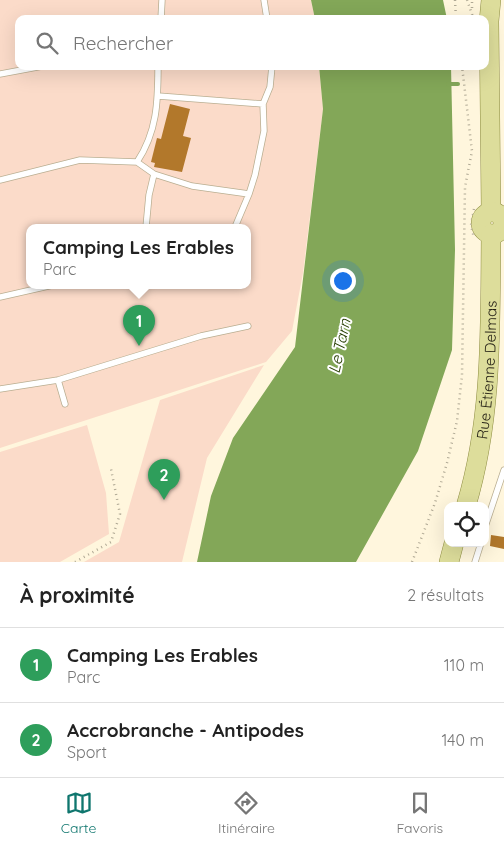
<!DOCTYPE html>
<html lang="fr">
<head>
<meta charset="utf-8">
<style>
  :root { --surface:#fff; --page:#f6f6f6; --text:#222; --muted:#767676; --line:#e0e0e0; --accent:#0f766e }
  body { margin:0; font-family:Quicksand,sans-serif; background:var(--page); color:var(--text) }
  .controls { position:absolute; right:15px; bottom:15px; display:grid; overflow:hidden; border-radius:10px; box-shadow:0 5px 20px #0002 }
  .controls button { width:45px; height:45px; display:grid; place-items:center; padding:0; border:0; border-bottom:1px solid var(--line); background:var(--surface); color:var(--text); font:25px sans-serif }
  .you { position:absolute; left:342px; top:280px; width:18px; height:18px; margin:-12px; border:4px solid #fff; border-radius:50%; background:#1a73e8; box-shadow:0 0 0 8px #1a73e833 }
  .badge { display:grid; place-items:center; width:32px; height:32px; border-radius:50%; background:var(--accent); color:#fff; font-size:16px; font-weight:700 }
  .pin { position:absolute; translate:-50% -41px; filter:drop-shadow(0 1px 2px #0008) }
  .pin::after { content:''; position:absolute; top:26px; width:18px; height:15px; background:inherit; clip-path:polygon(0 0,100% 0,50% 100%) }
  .popup { position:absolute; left:26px; top:224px; width:225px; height:65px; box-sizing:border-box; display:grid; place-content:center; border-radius:10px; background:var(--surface); filter:drop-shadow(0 1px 4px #0005); font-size:16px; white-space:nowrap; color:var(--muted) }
  .popup b { font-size:19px; color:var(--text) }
  .popup::after { content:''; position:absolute; left:50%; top:100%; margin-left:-10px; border:10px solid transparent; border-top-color:var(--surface) }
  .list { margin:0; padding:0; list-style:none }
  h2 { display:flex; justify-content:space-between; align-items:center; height:65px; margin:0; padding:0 20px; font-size:21px }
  h2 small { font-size:16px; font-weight:400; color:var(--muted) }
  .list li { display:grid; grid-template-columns:32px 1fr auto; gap:15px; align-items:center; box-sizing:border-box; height:75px; padding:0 20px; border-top:1px solid var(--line) }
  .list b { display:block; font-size:19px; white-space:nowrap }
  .list p { margin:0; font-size:16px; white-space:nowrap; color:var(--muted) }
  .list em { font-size:16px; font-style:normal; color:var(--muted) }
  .icon { flex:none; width:28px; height:28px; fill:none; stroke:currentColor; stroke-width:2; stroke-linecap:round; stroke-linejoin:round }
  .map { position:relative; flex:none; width:504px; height:562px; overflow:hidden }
  .search { position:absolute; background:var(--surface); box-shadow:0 5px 20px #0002; left:15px; right:15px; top:15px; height:55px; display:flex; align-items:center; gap:12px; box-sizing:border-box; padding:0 18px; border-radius:10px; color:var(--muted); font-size:19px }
  .sheet { height:215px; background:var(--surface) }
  nav { display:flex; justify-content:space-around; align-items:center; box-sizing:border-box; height:70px; border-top:1px solid var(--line); background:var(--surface); font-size:14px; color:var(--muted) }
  nav a { display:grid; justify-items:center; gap:2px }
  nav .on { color:var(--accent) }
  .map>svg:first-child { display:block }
  .green { fill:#fbdbc9; fill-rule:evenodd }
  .water { fill:#83a758 }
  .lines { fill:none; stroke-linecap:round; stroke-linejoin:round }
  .stream { stroke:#83a758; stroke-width:4 }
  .building { fill:#b2782b }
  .lane-casing { stroke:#b9ae91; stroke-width:7 }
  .street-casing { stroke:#b9ae91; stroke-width:12 }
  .primary-casing { stroke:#8d8c41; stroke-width:20 }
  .path { stroke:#b0a995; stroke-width:2.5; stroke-dasharray:1 4; stroke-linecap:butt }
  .lane { stroke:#fff; stroke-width:5.5 }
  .street { stroke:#fff; stroke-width:11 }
  .primary { stroke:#dddd9b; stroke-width:19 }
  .labels { text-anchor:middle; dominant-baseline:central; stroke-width:4; stroke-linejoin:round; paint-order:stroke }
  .street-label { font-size:15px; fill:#231f14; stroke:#fff }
  .water-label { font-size:16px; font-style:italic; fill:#283f03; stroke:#fff }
</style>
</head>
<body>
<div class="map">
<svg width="504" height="562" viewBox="0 0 504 562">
  <rect width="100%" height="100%" fill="#fff6dd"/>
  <path class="green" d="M0 0H311L315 19H19V66H319L323 109 303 273 292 331 266 362 0 448ZM30 227H248V285H30Z
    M264 365 207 458 182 562H84L119 542 160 400Z
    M87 425 106 493 109 534 60 562H0V452Z"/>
  <path class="water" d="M311 0H443L447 19H315Z
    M319 66H451L455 250 452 350 418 451 356 562H197L211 496 233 438 295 347 323 109Z"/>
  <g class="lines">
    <path class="stream" d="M448 84H458"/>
  </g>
  <path class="building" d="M170 104 190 109 183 136 191 138 182 172 154 167 155 163 151 162 157 138 161 139Z
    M491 535 504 537V549L490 546Z"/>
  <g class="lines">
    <defs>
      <path id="lane" d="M264 0 267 19
        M161 19 162 0
        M0 74 43 66
        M158 96 263 104
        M137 162C157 132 158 102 158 66
        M0 180 80 160 137 162 154 174 192 186 249 194 255 175 264 131 263 104 270 87 272 66
        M146 227 149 195 154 174
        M235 227 249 194
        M0 297 53 285
        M58 380 65 404
        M0 389 58 380 201 336 248 326
        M485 527 504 470
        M475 562 481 543"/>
      <path id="street" d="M503 227H504"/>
      <g id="primary">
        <path d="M491 211 489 21 491 0"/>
        <circle cx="492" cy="223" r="11"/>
        <path id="s1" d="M466 506C493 416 490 327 491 234"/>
        <path d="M449 562 454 543"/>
      </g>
    </defs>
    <use href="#lane" class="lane-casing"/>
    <use href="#street" class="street-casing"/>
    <use href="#primary" class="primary-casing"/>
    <path class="path" d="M455 0 456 19
      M467 0 473 17
      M472 8V0
      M474 209 471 225 474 238
      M75 562 111 542 120 514 111 469
      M412 562 435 503 447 463 457 421 462 375 465 187 472 151 462 66"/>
    <use href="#lane" class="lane"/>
    <use href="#street" class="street"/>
    <use href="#primary" class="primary"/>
  </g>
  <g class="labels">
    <g class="street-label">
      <text stroke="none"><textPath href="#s1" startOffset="138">Rue Étienne Delmas</textPath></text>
    </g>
    <g class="water-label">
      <text transform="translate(339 346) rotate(-78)">Le Tarn</text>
    </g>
  </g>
</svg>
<div class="controls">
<button><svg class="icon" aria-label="locate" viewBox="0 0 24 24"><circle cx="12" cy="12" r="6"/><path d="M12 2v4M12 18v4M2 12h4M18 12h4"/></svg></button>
</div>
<div class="you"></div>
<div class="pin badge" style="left:139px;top:346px;background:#2e9e5b">1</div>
<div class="popup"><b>Camping Les Erables</b>Parc</div>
<div class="pin badge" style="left:164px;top:500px;background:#2e9e5b">2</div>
<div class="search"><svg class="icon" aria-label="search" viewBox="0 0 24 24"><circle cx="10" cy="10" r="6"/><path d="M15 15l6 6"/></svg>Rechercher</div>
</div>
<section class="sheet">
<h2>À proximité<small>2 résultats</small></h2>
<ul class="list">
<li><span class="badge" style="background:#2e9e5b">1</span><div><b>Camping Les Erables</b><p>Parc</p></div><em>110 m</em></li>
<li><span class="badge" style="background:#2e9e5b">2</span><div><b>Accrobranche - Antipodes</b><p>Sport</p></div><em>140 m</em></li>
</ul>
</section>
<nav>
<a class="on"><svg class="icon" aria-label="map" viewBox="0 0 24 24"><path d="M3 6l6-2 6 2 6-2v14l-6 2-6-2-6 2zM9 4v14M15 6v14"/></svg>Carte</a>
<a><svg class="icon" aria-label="directions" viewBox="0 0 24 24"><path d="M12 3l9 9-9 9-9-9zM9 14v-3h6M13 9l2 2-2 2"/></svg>Itinéraire</a>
<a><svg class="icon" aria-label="saved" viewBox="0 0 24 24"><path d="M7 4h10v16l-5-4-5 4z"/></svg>Favoris</a>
</nav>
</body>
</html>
